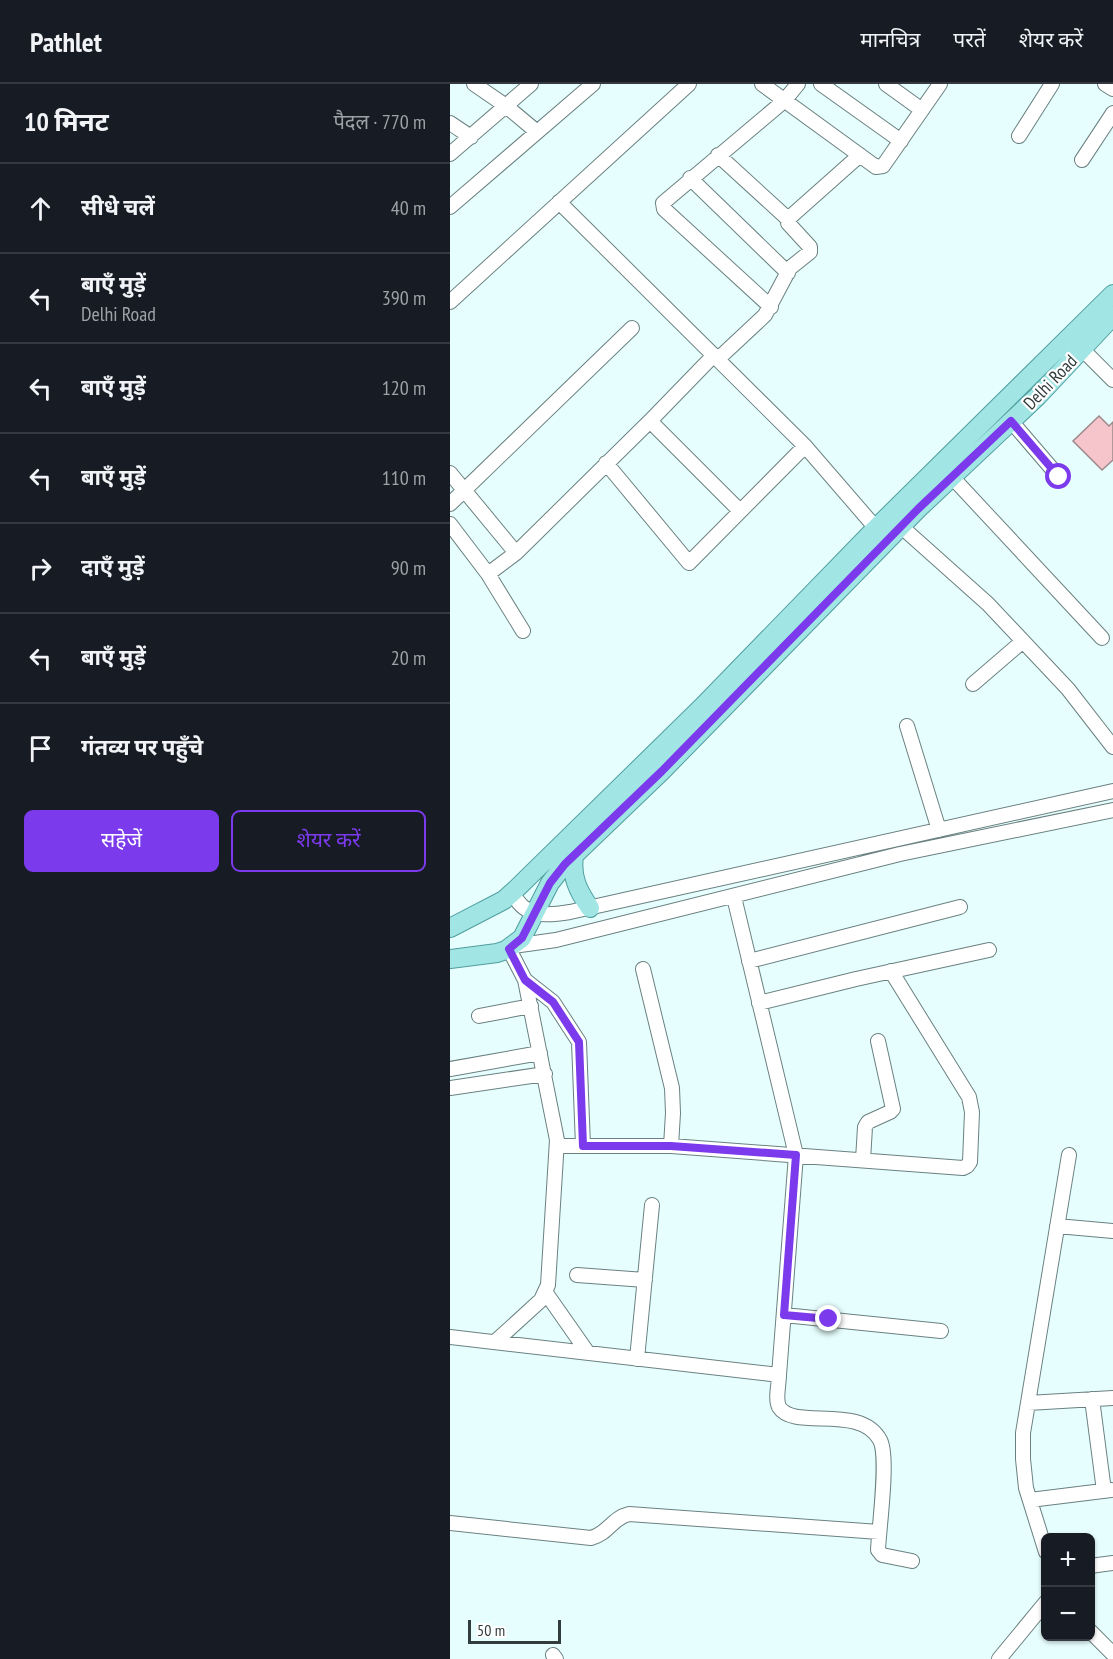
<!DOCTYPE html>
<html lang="hi">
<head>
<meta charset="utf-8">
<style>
  :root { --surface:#171b24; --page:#20242c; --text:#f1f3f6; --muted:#9ea1a6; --line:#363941; --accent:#7c3aed }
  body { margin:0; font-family:"PT Sans Narrow","Noto Sans Devanagari",sans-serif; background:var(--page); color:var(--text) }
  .controls { position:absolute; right:18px; bottom:18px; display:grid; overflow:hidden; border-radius:9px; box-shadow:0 2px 4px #0004 }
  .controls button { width:54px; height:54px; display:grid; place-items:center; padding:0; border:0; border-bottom:2px solid var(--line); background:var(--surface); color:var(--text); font:30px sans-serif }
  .scale { position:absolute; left:18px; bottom:15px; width:93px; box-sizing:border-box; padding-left:6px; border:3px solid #323c3c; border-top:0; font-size:16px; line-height:21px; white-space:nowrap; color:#323c3c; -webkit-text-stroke:4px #fff; paint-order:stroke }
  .stop { position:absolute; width:18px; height:18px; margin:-14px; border:4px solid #7c3aed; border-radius:50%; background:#fff }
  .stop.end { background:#7c3aed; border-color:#fff; box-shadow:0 2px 6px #0008 }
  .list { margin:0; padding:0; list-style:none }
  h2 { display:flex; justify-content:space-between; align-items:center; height:78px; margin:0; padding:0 24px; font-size:26px }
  h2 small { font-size:20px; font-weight:400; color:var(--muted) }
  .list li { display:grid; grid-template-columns:39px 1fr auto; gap:18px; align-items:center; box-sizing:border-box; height:90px; padding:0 24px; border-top:2px solid var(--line) }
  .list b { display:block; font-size:22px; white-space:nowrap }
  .list p { margin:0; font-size:20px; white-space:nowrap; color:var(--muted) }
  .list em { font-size:20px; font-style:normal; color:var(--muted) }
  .actions { display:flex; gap:12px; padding:18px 24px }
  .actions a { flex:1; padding:14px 0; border:2px solid var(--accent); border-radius:9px; text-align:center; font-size:21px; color:var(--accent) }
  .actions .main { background:var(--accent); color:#fff }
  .icon { flex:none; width:33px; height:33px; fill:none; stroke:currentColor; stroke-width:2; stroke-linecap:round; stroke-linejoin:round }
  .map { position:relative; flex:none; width:663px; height:1575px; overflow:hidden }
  header { display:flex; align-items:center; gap:36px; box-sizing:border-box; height:84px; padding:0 30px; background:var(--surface); border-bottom:2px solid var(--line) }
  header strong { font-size:28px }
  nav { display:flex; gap:33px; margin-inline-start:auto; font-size:21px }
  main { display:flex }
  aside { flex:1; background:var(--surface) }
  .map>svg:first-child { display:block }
  .building { fill:#f5c5cb; stroke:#9d898b; stroke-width:1.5 }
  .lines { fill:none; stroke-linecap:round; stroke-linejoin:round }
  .minor-casing { stroke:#6b8080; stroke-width:16 }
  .major-casing { stroke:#519e9f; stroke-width:20 }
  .minor { stroke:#fff; stroke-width:14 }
  .major { stroke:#a1e5e5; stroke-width:18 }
  .route { stroke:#7c3aed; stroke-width:8 }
  .labels { text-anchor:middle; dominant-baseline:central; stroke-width:4.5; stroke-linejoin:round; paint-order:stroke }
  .street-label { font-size:18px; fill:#323c3c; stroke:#fff }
</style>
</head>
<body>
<header>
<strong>Pathlet</strong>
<nav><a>मानचित्र</a><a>परतें</a><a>शेयर करें</a></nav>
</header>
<main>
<aside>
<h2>10 मिनट<small>पैदल · 770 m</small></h2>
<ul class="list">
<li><svg class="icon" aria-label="ahead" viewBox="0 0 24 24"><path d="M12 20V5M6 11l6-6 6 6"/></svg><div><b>सीधे चलें</b></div><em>40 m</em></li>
<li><svg class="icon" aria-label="left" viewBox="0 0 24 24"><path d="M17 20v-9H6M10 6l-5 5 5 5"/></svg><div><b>बाएँ मुड़ें</b><p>Delhi Road</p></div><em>390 m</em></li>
<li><svg class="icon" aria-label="left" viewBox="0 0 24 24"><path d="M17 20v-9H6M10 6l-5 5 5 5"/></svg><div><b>बाएँ मुड़ें</b></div><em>120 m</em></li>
<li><svg class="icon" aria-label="left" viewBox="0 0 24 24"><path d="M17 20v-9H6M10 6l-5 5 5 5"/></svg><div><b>बाएँ मुड़ें</b></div><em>110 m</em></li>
<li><svg class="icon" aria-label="right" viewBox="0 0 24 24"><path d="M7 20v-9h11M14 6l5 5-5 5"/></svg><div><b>दाएँ मुड़ें</b></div><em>90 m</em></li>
<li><svg class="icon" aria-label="left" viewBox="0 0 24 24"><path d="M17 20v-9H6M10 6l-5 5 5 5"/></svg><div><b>बाएँ मुड़ें</b></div><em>20 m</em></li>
<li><svg class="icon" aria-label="arrive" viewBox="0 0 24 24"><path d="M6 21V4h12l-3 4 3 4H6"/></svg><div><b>गंतव्य पर पहुँचे</b></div></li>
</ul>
<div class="actions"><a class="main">सहेजें</a><a>शेयर करें</a></div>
</aside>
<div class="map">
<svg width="663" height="1575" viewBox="0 0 663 1575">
  <rect width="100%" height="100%" fill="#e6fefd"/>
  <path class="building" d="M649 332 659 342 663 338V376L652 386 623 357Z"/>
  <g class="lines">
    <defs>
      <path id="minor" d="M24 0 56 22 87 48
        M312 0 426 83 433 82 490 0
        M371 0 451 57
        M436 0 472 26
        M655 0 663 5
        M0 39 21 53
        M569 52 602 0
        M0 70 81 0
        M268 71 338 135
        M632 76 663 29
        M240 94 338 189
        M109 118 355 362 431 450
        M0 123 143 0
        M0 218 239 0
        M321 223 214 125 213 119 334 17 348 0
        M632 265 663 296
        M268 275 315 231 340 184 360 168V163L338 139V135L410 71
        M200 337 290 427
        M561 337 609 393
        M156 379 239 479 355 362
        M0 389 66 469
        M502 393 652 554
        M0 420 182 244
        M445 437 538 520 618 605 663 663
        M0 440 38 490 73 547
        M38 490 66 469 200 337 264 271
        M523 600 573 557
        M457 642 489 746
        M63 809C74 834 96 832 120 828L663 707
        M63 862 106 856 450 770 663 726
        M299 877 510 823
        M193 885 222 1004 223 1029 221 1062
        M75 896 103 918 129 958 133 1062
        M309 919 406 895 539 866
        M29 932 81 922
        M0 985 90 969
        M0 1004 95 990
        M107 1062H221L513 1084 517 1082 520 1078 522 1028 519 1013 441 887
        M413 1076 415 1043 418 1038 440 1028 443 1025 428 957
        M607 1142 663 1147
        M127 1191 195 1196
        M96 1209 138 1269
        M334 1231 491 1247
        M0 1253 329 1291 346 1071 284 813
        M45 1258 91 1216 98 1201 107 1056 75 896 59 865
        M187 1275 202 1121
        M329 1291C329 1300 325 1315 329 1323 344 1347 410 1319 430 1356 439 1373 429 1443 428 1466L432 1471 462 1477
        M642 1315 654 1407
        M578 1319 663 1314
        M580 1416 661 1406
        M0 1439 141 1454C159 1449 162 1434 179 1430L429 1448
        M596 1468 576 1404 573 1375V1349L619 1071
        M640 1482 663 1479
        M640 1547 663 1570
        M103 1571 106 1575
        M549 1575 596 1518"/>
      <path id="major" d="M124 772C121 793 128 807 140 824
        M0 844 54 816 64 807 252 623 425 445 663 210
        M0 875 47 869 56 866 72 854 100 799 115 780 212 687 468 425 588 312 663 232"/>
    </defs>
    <use href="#minor" class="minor-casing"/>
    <use href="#major" class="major-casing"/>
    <use href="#minor" class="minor"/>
    <use href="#major" class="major"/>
  </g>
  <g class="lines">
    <path class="route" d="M379 1235 334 1231 346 1071 221 1062H133L129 958 103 918 75 896 59 865 72 854 100 799 115 780 212 687 468 425 561 337 609 393"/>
  </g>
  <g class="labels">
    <g class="street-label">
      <text transform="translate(600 298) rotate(-46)">Delhi Road</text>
    </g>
  </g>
</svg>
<div class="controls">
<button>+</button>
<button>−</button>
</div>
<div class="scale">50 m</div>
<div class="stop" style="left:609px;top:393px"></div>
<div class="stop end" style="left:379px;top:1235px"></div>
</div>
</main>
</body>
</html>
